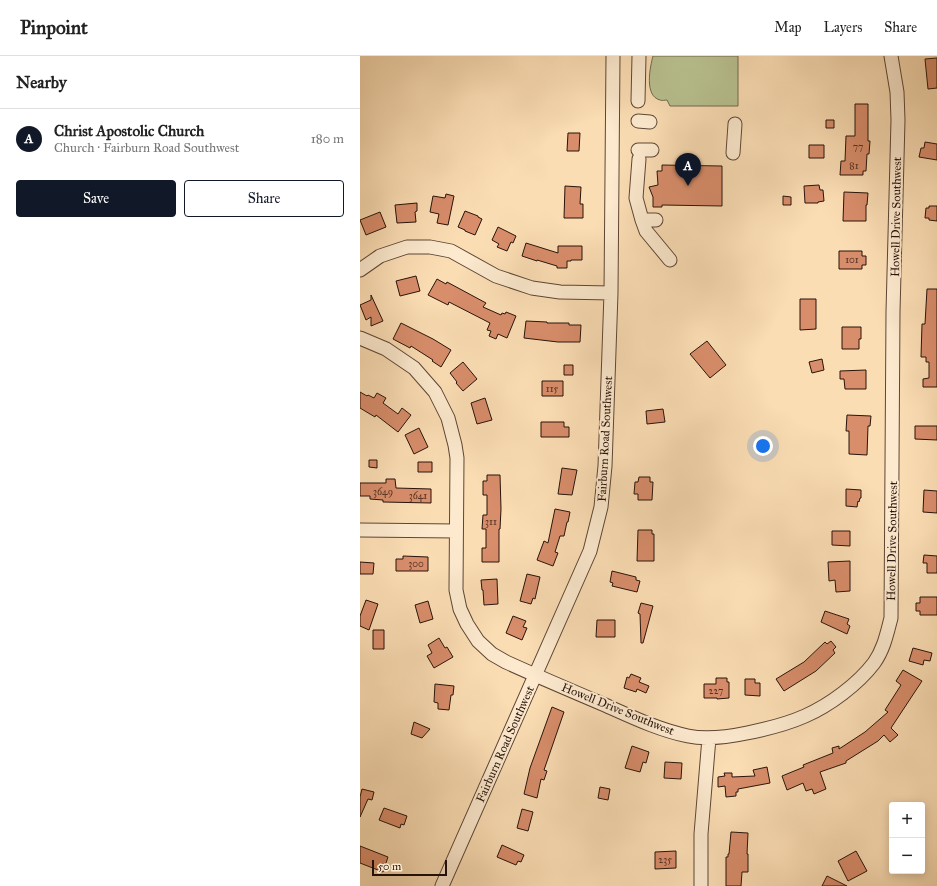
<!DOCTYPE html>
<html lang="en">
<head>
<meta charset="utf-8">
<style>
  :root { --surface:#fff; --page:#f2f2f2; --text:#222; --muted:#767676; --line:#e0e0e0; --accent:#111827 }
  body { margin:0; font-family:"IM FELL Great Primer",serif; background:var(--page); color:var(--text) }
  .controls { position:absolute; right:12px; bottom:12px; display:grid; overflow:hidden; border-radius:4px; box-shadow:0 2px 10px #0003 }
  .controls button { width:36px; height:36px; display:grid; place-items:center; padding:0; border:0; border-bottom:1px solid var(--line); background:var(--surface); color:var(--text); font:20px sans-serif }
  .scale { position:absolute; left:12px; bottom:10px; width:75px; box-sizing:border-box; padding-left:4px; border:2px solid #28130a; border-top:0; font-size:11px; line-height:14px; white-space:nowrap; color:#28130a; -webkit-text-stroke:3px #fce9ce; paint-order:stroke }
  .you { position:absolute; left:403px; top:390px; width:14px; height:14px; margin:-10px; border:3px solid #fff; border-radius:50%; background:#1a73e8; box-shadow:0 0 0 6px #1a73e833 }
  .badge { display:grid; place-items:center; width:26px; height:26px; border-radius:50%; background:var(--accent); color:#fff; font-size:13px; font-weight:700 }
  .pin { position:absolute; translate:-50% -33px; filter:drop-shadow(0 1px 2px #0008) }
  .pin::after { content:''; position:absolute; top:21px; width:14px; height:12px; background:inherit; clip-path:polygon(0 0,100% 0,50% 100%) }
  .list { margin:0; padding:0; list-style:none }
  h2 { display:flex; justify-content:space-between; align-items:center; height:52px; margin:0; padding:0 16px; font-size:17px }
  h2 small { font-size:13px; font-weight:400; color:var(--muted) }
  .list li { display:grid; grid-template-columns:26px 1fr auto; gap:12px; align-items:center; box-sizing:border-box; height:60px; padding:0 16px; border-top:1px solid var(--line) }
  .list b { display:block; font-size:15px; white-space:nowrap }
  .list p { margin:0; font-size:13px; white-space:nowrap; color:var(--muted) }
  .list em { font-size:13px; font-style:normal; color:var(--muted) }
  .actions { display:flex; gap:8px; padding:12px 16px }
  .actions a { flex:1; padding:9px 0; border:1px solid var(--accent); border-radius:4px; text-align:center; font-size:14px; color:var(--accent) }
  .actions .main { background:var(--accent); color:#fff }
  .map { position:relative; flex:none; width:577px; height:830px; overflow:hidden }
  header { display:flex; align-items:center; gap:24px; box-sizing:border-box; height:56px; padding:0 20px; background:var(--surface); border-bottom:1px solid var(--line) }
  header strong { font-size:19px }
  nav { display:flex; gap:22px; margin-inline-start:auto; font-size:14px }
  main { display:flex }
  aside { flex:1; background:var(--surface) }
  .map>svg:first-child { display:block }
  .green { fill:#b9c291; stroke:#706a4e }
  .building { fill:#d88d6b; stroke:#28130a }
  .lines { fill:none; stroke-linecap:round; stroke-linejoin:round }
  .minor-casing { stroke:#5d4634; stroke-width:15 }
  .minor { stroke:#fce9ce; stroke-width:13 }
  .labels { text-anchor:middle; dominant-baseline:central; stroke-width:4; stroke-linejoin:round; paint-order:stroke }
  .number-label { font-size:10px; fill:#543222 }
  .street-label { font-size:12px; fill:#28130a; stroke:#fce9ce }
</style>
</head>
<body>
<header>
<strong>Pinpoint</strong>
<nav><a>Map</a><a>Layers</a><a>Share</a></nav>
</header>
<main>
<aside>
<h2>Nearby<small></small></h2>
<ul class="list">
<li><span class="badge">A</span><div><b>Christ Apostolic Church</b><p>Church · Fairburn Road Southwest</p></div><em>180 m</em></li>
</ul>
<div class="actions"><a class="main">Save</a><a>Share</a></div>
</aside>
<div class="map">
<svg width="577" height="830" viewBox="0 0 577 830">
  <rect width="100%" height="100%" fill="#fbddb4"/>
  <filter id="stains"><feTurbulence type="fractalNoise" baseFrequency=".005" numOctaves="4"/><feColorMatrix values="0 0 0 0 .2 0 0 0 0 .09 0 0 0 0 .02 0 0 0 .5 -.17"/></filter>
  <radialGradient id="worn" r=".72"><stop offset=".6" stop-color="#630" stop-opacity="0"/><stop offset="1" stop-color="#630" stop-opacity=".3"/></radialGradient>
  <path class="green" d="M293 0H378V50H310L307 44C305 44 302 45 300 44 284 40 290 11 293 0Z"/>
  <path class="building" d="M577 2V32L568 33 565 3Z
    M495 48H508V85H510L509 98H507L506 115H503V119H480L481 105H485L486 80H495Z
    M466 64H474V72H466Z
    M208 77H220L219 95H207Z
    M565 86 577 88V104L559 101 561 92H564Z
    M449 89H464V102H449Z
    M302 109 362 110V150L302 149V151H293V141L289 131 298 129 297 115H302Z
    M459 129 460 134H463L464 145 458 146V147H445L444 130Z
    M205 130 221 131 220 148H223V162H204Z
    M484 136 508 137 507 149H506V165H483Z
    M86 138 94 140 88 169 77 167 79 158 70 156 73 140 85 142Z
    M423 140 431 141V149H423Z
    M57 147V155L55 156 56 166 37 167 35 149Z
    M569 150H577V165L569 164V162H565L566 152H569Z
    M105 155 118 160V161L122 163 115 179 105 175V174L98 171Z
    M20 156 26 171 6 179 0 164Z
    M138 171 156 180 153 187 151 186 147 195 137 191 139 188 132 184Z
    M166 187 198 197V190H222V204H211V205H207V212H197V210L177 204V205L162 200Z
    M479 195H502V200H506V209H502V213H479Z
    M56 220 60 235 40 240 36 225Z
    M77 223 86 228 87 226 126 247 123 251 141 259 142 257 145 258 146 256 156 260 147 282 138 278 136 283 129 280 131 275 127 274 130 267 89 246 88 249 68 239Z
    M567 233H577V331H563V323L569 322V306H566V301H561L562 268H565Z
    M11 239 23 265 11 270V261L6 264 0 249 11 244Z
    M440 243H456V273L440 274Z
    M166 265 187 266V267H209V269H221L220 286H198L164 282Z
    M41 267 73 283 91 294 81 311 72 305 73 304 51 290 50 292 33 283Z
    M482 271H501V283H499V293H482Z
    M347 285 366 309 350 322 330 298Z
    M462 303 464 314 452 317 449 306Z
    M103 306 117 323 103 335 96 327 97 326 90 317Z
    M204 309H213V319H204Z
    M506 314V333H485L484 323H480V315Z
    M182 325H203V340H182Z
    M0 336 7 340 8 339 14 342 17 337 26 342 23 347 38 358 42 352 51 359 38 376 16 359 15 361 0 352Z
    M125 342 132 364 117 368 111 347Z
    M303 353 305 366 287 368 286 355Z
    M487 359 511 360 510 370H508L507 399 489 398V375H486Z
    M181 366H204V371H209V381H181Z
    M555 370H577V384L555 383Z
    M59 372 68 391 54 398 45 379Z
    M9 404H17V412L9 411Z
    M58 406H72V416H58Z
    M202 412 217 414 212 439 198 438Z
    M127 419H140L141 453 140 473H139V506H122V492H126V473H122L123 459H127V439H123V425H127Z
    M279 421H290V426H293L292 444H278V438H274L275 426H278Z
    M26 423H35L36 432 71 433V447L23 446V444L10 443V440H0V427H26Z
    M486 433 501 434V442H500L499 446 498 445 497 451 486 450Z
    M564 434 577 435V457L563 456Z
    M195 453 210 456 208 466H207L204 480H200L195 496 198 497 193 510 177 504 184 485 188 487Z
    M278 474H292V478H294V505H277Z
    M472 475H490V490L472 489Z
    M564 499 577 500V517H567V507H563Z
    M43 500 68 501V515H36V503H43Z
    M490 505V535L476 536 475 524 469 525 468 506Z
    M0 506 14 507 13 518H0Z
    M252 515 276 521V524L280 525 277 536 252 530 253 527 250 526Z
    M167 518 180 521 175 543 173 542 171 548 160 545Z
    M137 523 138 548 124 549 123 534H122L121 524Z
    M560 541H577V559H560V555H556V547H560Z
    M6 544 18 548 9 574 0 570V560Z
    M68 545 73 563 60 567 55 549Z
    M281 547 293 550 283 587H281L280 558 278 557Z
    M465 555 489 563 487 568 490 570 487 578 461 566Z
    M153 560 166 565 163 571 167 572 162 584 146 577Z
    M237 564H255V581H236Z
    M13 574H24V593H13Z
    M79 582 85 592 87 591 93 601 74 612 67 600 72 597 68 589Z
    M471 585 476 591 473 594 475 597 456 615 424 635 416 623 444 606 465 586 467 588Z
    M553 592 572 597 570 605 564 604 563 609 549 605Z
    M543 614 562 625 531 672 538 679 530 686 524 679 518 685 486 705V707L460 716 466 733 454 738 452 733 446 735 443 727 427 734 422 720 444 711 443 709 473 697 472 692 479 690V693L505 676 528 656 525 654 541 629 536 625Z
    M271 618 281 622 279 626 289 630 286 637 277 633 276 636 264 632 267 621 269 622Z
    M356 622H367V626H369V642L357 643V642H344V628H356Z
    M385 623H395V627H400V640L385 639Z
    M75 628 94 630 93 639H91L89 654 78 653V647L74 646Z
    M192 651 204 656 184 714 187 715 184 724 181 723 177 742 164 738 170 712Z
    M54 666 70 673 62 682 51 678Z
    M272 690 289 696 286 707 283 706 280 716 265 712Z
    M305 706 322 707 321 723 304 722Z
    M407 711 410 727 378 733V736H376V740L366 741 365 730 358 731V721L365 720 364 717H372V721L395 720 393 714Z
    M240 731 250 733 248 744 238 742Z
    M2 733 14 736 12 744 8 743 0 761V741Z
    M24 752 47 760 44 769 41 768 40 772 19 764Z
    M162 753 173 756 168 775 157 772Z
    M371 776 388 777 387 798H388V816H382L381 830H366V801H368V798H369Z
    M142 789 164 799 161 806 158 805 156 809 137 801Z
    M0 790 28 801 23 816 0 807Z
    M316 795V812L295 813V796Z
    M496 795 507 815 488 825 478 805Z
    M467 820 487 830H462Z"/>
  <g class="lines">
    <defs>
      <path id="minor" d="M278 45 279 0
        M278 65 290 66
        M278 94H292
        M373 97 375 68
        M279 103 276 142 282 164 286 175 310 204
        M282 164H296
        M0 214 20 200 47 191H70L91 195 136 220 172 232 200 236 251 237
        M0 282 26 293 54 312 75 336 88 362 95 389 97 402 96 534 100 553 107 568 118 585 132 598 146 606C179 621 212 635 245 649 272 661 299 674 328 680 347 684 368 681 387 677 407 673 427 668 445 660 470 649 498 628 514 607 524 593 527 577 531 562L533 256 538 64 537 36 531 0
        M0 474 96 475
        M82 830 230 495 241 451 245 410 251 237 253 0
        M341 830V778L349 682"/>
    </defs>
    <use href="#minor" class="minor-casing"/>
    <use href="#minor" class="minor"/>
  </g>
  <g class="labels">
    <g class="number-label">
      <text x="498" y="91">77</text>
      <text x="494" y="110">81</text>
      <text x="492" y="204">101</text>
      <text x="192" y="333">115</text>
      <text x="23" y="436">3649</text>
      <text x="58" y="440">3641</text>
      <text x="131" y="466">311</text>
      <text x="56" y="508">300</text>
      <text x="356" y="635">227</text>
      <text x="305" y="804">235</text>
    </g>
    <g class="street-label">
      <text transform="translate(536 161) rotate(-89)">Howell Drive Southwest</text>
      <text transform="translate(245 383) rotate(-87)">Fairburn Road Southwest</text>
      <text transform="translate(532 485) rotate(-89)">Howell Drive Southwest</text>
      <text transform="translate(258 653) rotate(22)">Howell Drive Southwest</text>
      <text transform="translate(145 688) rotate(-66)">Fairburn Road Southwest</text>
    </g>
  </g>
  <rect width="100%" height="100%" filter="url(#stains)"/>
  <rect width="100%" height="100%" fill="url(#worn)"/>
</svg>
<div class="controls">
<button>+</button>
<button>−</button>
</div>
<div class="scale">50 m</div>
<div class="you"></div>
<div class="pin badge" style="left:328px;top:130px">A</div>
</div>
</main>
</body>
</html>
